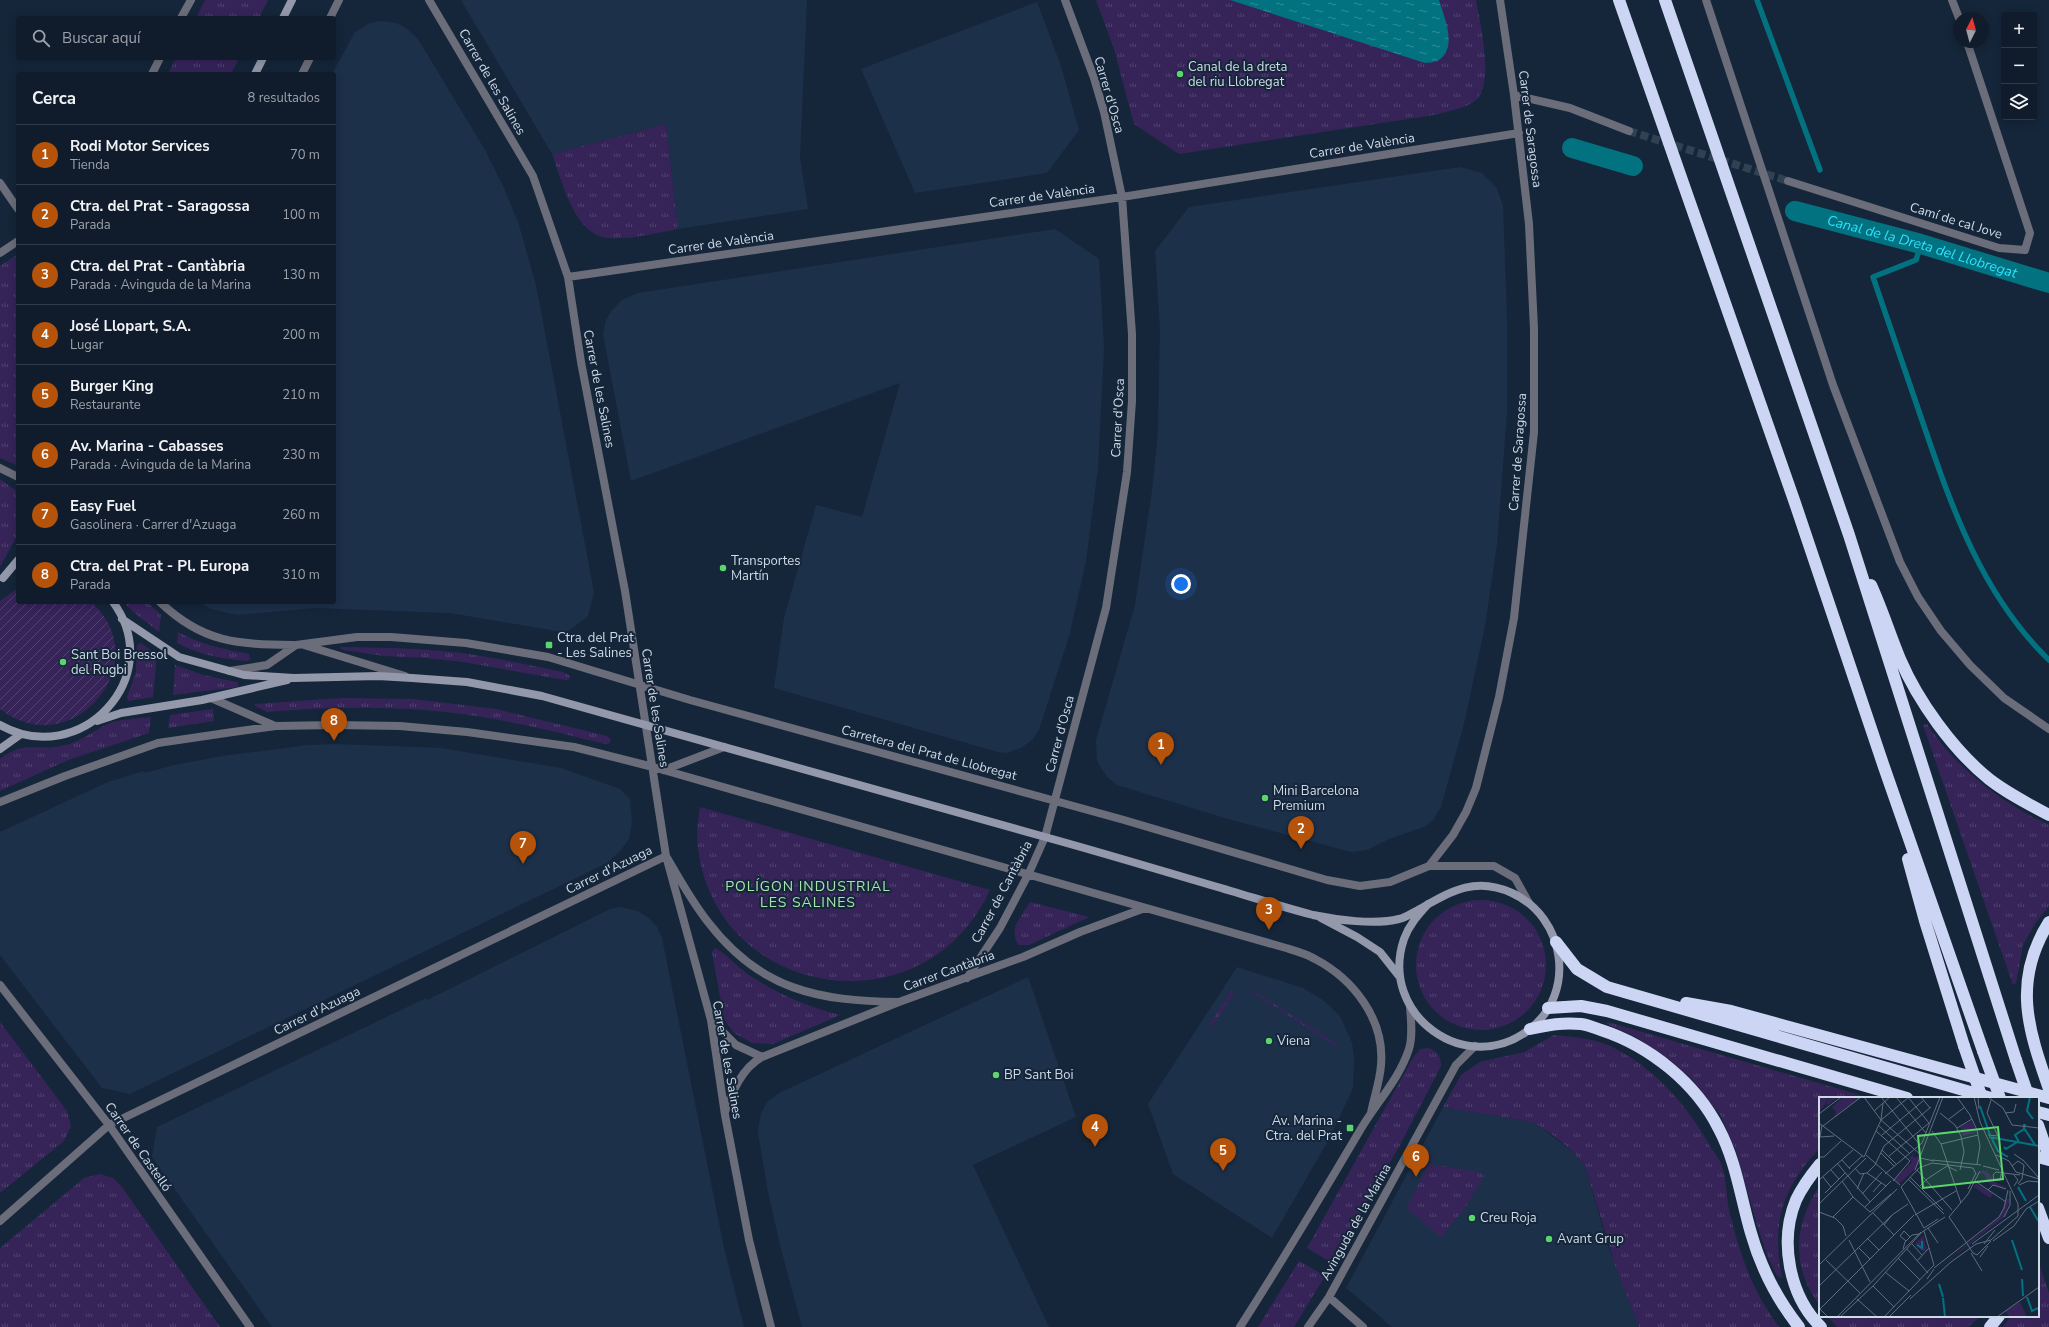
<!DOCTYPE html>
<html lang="es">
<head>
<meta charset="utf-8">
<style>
  :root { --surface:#101c2c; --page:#1e2938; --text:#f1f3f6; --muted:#9ca1a9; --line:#303a48; --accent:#b45309 }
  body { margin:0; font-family:"Nunito Sans",sans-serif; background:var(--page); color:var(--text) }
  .controls { position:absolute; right:12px; top:12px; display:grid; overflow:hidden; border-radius:4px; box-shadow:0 2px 10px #0003 }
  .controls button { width:36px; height:36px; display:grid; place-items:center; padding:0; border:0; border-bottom:1px solid var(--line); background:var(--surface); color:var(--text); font:20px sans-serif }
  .compass { position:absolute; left:1953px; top:12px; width:36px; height:36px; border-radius:50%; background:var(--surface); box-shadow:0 2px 10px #0003; rotate:6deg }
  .you { position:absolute; left:1181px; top:584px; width:14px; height:14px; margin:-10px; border:3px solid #fff; border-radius:50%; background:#1a73e8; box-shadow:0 0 0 6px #1a73e833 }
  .badge { display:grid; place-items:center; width:26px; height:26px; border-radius:50%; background:var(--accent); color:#fff; font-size:13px; font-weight:700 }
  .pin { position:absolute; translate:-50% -33px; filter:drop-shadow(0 1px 2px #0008) }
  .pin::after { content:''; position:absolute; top:21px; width:14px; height:12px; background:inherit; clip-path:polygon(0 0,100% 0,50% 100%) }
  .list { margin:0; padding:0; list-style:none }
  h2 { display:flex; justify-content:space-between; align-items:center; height:52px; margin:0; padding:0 16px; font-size:17px }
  h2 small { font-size:13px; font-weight:400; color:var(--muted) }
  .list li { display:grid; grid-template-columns:26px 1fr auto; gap:12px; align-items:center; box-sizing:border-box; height:60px; padding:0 16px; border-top:1px solid var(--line) }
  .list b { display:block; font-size:15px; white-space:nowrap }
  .list p { margin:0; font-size:13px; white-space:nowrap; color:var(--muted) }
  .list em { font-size:13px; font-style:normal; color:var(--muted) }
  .icon { flex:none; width:22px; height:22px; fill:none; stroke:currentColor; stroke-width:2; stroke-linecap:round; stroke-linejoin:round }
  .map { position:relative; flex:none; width:2049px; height:1327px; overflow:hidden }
  .search { position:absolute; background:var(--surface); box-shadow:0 2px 10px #0003; left:16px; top:16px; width:320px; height:44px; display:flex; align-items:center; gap:10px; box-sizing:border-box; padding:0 14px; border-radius:4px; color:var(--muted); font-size:15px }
  .panel { position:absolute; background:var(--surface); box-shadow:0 2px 10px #0003; left:16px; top:72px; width:320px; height:532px; border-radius:4px }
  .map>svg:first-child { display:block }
  .built { fill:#1c3049 }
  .grass { fill:url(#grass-tufts) }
  .garden { fill:url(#garden-furrows) }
  .water { fill:url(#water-ripples) }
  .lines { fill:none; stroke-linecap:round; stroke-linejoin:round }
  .stream { stroke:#027281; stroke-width:5.5 }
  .canal { stroke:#027281; stroke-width:20 }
  .street-tunnel { stroke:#314154; stroke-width:8; stroke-dasharray:8 4; stroke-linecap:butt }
  .street { stroke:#6b6e7a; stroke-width:8 }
  .secondary { stroke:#9398ab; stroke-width:8 }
  .highway { stroke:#cdd5f4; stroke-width:12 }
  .highway-bridge { stroke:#cdd5f4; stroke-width:12 }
  .poi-dot { fill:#5cd56d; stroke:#15263a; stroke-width:1.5 }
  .labels { text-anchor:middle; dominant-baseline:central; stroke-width:4; stroke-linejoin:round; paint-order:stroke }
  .poi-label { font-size:13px; fill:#cfdae7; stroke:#15263a; text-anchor:start }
  .street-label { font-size:13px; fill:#cfdae7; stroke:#15263a }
  .water-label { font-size:14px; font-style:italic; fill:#2ce2fd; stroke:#15263a }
  .neighbourhood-label { font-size:14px; letter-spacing:1px; fill:#a8e5ac; stroke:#15263a }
  .inset-river { fill:none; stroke:#027281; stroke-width:2 }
  .inset-road { fill:none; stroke:#5f6e7f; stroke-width:1 }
  .view { fill:#5cd56d; fill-opacity:0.15; stroke:#5cd56d; stroke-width:2 }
  .inset-edge { fill:none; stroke:#cfdae7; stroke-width:2 }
</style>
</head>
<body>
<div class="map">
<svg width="2049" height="1327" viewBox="0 0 2049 1327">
  <defs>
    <pattern id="grass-tufts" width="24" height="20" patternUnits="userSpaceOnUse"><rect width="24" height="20" fill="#362459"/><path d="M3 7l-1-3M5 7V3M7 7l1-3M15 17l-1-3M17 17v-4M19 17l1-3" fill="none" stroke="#524371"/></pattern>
    <pattern id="garden-furrows" width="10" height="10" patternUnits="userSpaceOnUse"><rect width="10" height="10" fill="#362459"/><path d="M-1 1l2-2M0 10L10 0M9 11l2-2" fill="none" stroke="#524371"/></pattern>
    <pattern id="water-ripples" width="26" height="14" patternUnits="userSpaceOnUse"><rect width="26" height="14" fill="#027281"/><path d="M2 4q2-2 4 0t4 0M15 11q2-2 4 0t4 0" fill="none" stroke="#328c99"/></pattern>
  </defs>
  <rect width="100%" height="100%" fill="#15263a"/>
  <path class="built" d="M461 0H807L800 157 808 209 678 229 666 124 552 154Z
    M1037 2 1061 66 1079 130 1047 173 915 193 861 69Z
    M380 21 396 23 406 28 418 39 485 150 504 188 519 225 536 285 594 592 588 616 570 630 562 632 450 613 314 608 237 615 211 609 200 602H334V74H332L355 32 370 23Z
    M1460 167 1482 173 1496 187 1503 205 1507 319V413L1497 544 1485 626 1464 724 1441 807 1433 820 1424 827 1389 839 1367 850 1351 852 1228 819 1117 785 1107 777 1100 766 1097 760 1096 740 1135 605 1152 491 1158 431 1160 329 1155 251 1189 207Z
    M1055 229 1099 259 1104 348 1098 468 1086 561 1070 633 1039 730 1032 740 1021 748 1007 753 998 752 774 688 784 618 816 505 862 517 900 383 631 481 603 334 606 320 611 311 622 300 638 293Z
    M335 744 441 748 561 768 620 789 630 799 632 822 629 839 620 851 607 863 130 1094 102 1088 0 955V832L108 782 144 771 145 773 174 765 222 756 309 745Z
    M619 907 638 911 649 918 657 927 662 938 724 1248 744 1327H272L152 1157 157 1127 426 998 427 1000 610 909Z
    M1237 967 1303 988 1323 1000 1340 1016 1352 1043 1354 1058 1353 1088 1348 1099 1329 1139 1272 1238 1173 1174 1148 1104Z
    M1028 977 1076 1117 973 1165 1049 1327H802L781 1249 768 1192 758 1132 761 1114 767 1102 779 1093Z
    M1443 1107 1532 1122 1543 1129 1575 1154 1585 1166 1607 1243 1639 1327H1392L1346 1288Z"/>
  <path class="grass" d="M205 0H268L259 18H196Z
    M1096 0H1476C1480 22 1494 82 1477 99 1466 109 1448 111 1434 115L1179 154 1134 124 1114 49Z
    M176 58H239L231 74H168Z
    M666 124 678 229C655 233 631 240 608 238 574 235 562 180 552 154Z
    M18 254V464L16 465 0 458V266Z
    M0 479 18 492V534L0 567Z
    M124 602H147L161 615 159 632 132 611Z
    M178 632C201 645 224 649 249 654L250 659 248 661C222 659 200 655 177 643Z
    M141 643 157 655 153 697 128 701 127 697 136 672 137 645Z
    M341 647C390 648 439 648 487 657 512 661 537 667 562 672L569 675 570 678 568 680H565L463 662 427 658 384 656 343 650 340 648Z
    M175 665 203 675 236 682 238 683V687L173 695Z
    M341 698 413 699 496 709 607 736 611 740 609 744H606C553 731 500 718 446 712 387 706 326 707 267 712L255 706V704Z
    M213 709 214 721 168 728 170 715Z
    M151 717 149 733 68 760 0 791V759C24 740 35 751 61 746 80 743 92 731 108 724 121 718 138 719 151 717Z
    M1927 724C1956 768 2001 803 2049 825V906L2036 922 2023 945 2016 983 2013 985 1923 725Z
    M700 807 990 890C922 1038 703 996 697 834 697 826 699 816 700 807Z
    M1416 965a65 65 0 1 1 130 0a65 65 0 1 1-130 0Z
    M1030 902 1089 917 1029 945H1019C1007 930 1022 916 1030 902Z
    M715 948C728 955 737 967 749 975 777 994 808 1007 840 1015L773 1044 752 1043 734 1033 724 1019 712 952Z
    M1252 990 1337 1044V1047L1250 991Z
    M1231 991 1234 993 1212 1027 1210 1024Z
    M0 1022 67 1111 71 1126 64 1141 0 1193Z
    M1608 1022 1870 1098H1820V1148C1782 1188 1771 1224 1782 1278L1777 1276 1767 1255 1757 1225 1736 1151 1721 1116 1692 1079 1671 1061 1636 1037 1605 1023Z
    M1554 1035C1572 1037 1593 1038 1610 1046 1653 1066 1689 1107 1711 1148 1715 1153 1720 1160 1722 1166 1727 1181 1726 1199 1730 1214 1740 1256 1753 1292 1779 1327H1639L1616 1268 1585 1166C1571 1148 1552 1133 1532 1122L1443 1107 1461 1075 1480 1062 1524 1052Z
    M1428 1048C1438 1051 1441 1056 1441 1066L1400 1145 1332 1263 1307 1248 1414 1056 1420 1049Z
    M1429 1164 1479 1172 1484 1176 1465 1208 1441 1237 1406 1208Z
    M100 1174 113 1178 122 1187 220 1327H0V1248L84 1178Z
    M1820 1185V1306C1791 1267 1793 1225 1820 1185Z
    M1299 1261 1325 1276 1294 1327H1258Z
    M2038 1261 2049 1293V1327H2003L2011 1316H2038Z
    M1827 1316H1981L1968 1327H1837Z"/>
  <path class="garden" d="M15 590H18V602H91C159 662 71 765 0 709V601Z"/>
  <path class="water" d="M1230 0H1439C1444 17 1459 49 1437 61 1434 62 1429 63 1425 63Z"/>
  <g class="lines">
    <path class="stream" d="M1757 0 1820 170
      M1821 217V211
      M1921 244 1916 260 1873 277C1890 326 1907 376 1924 426 1953 511 1983 596 2049 660"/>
    <g class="canal">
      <path d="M1572 148 1633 166"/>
      <path id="s1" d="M1795 211 1921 244 2049 283"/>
    </g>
    <path class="street-tunnel" d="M1629 131 1788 181"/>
    <path class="street" d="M429 0 533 176 568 277 581 362 625 591 666 856 711 1020 725 1115 749 1240 771 1327
      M1706 0 1833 385 1900 562 1918 597 1941 631 1970 665 2004 698 2049 729
      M1952 0 1959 18
      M181 18 191 0
      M330 18 339 0
      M152 74 160 58
      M302 74 310 58
      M1514 95 1570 108 1629 131
      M1788 181 1999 248 2025 250 2030 233 1967 42
      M0 183 18 209
      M0 253 18 241
      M568 277 1122 197 1519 133
      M0 468 18 477
      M160 602C204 644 238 644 296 645
      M304 645 405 676
      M230 671 267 665 296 645 357 637H391L466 643 548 657 690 700 1124 820 1327 880 1360 886 1390 882 1429 866H1494L1515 878 1529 903
      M211 698 275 726
      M664 770 724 747
      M0 802 65 776 158 743 226 733 276 726 335 725 400 726 467 732 574 747 653 767 1286 948C1296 951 1307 954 1315 959 1353 979 1385 1019 1381 1065 1380 1081 1374 1097 1371 1113
      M1429 866 1453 835 1466 812 1476 788 1499 697 1514 618 1534 432V329L1529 224 1514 95 1500 0
      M967 978 1000 928 1029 873 1045 837 1106 608 1127 472 1132 401V334L1122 197 1104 112 1094 78 1065 0
      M0 985 109 1125 250 1327
      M711 1020 736 1045 762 1057
      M725 1112C732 1092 742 1068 762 1057L899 1002 1023 957 1080 932 1145 908
      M0 1221 109 1125 666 856C679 878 692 902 708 922 760 990 818 1001 899 1002
      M1329 1297 1363 1327
      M1240 1327C1281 1263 1320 1198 1359 1132 1375 1104 1399 1080 1409 1049 1413 1036 1411 1020 1410 1007
      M1308 1327 1329 1297 1456 1065 1475 1046"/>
    <path class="secondary" d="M283 18 292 0
      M255 74 263 58
      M3 578 18 560
      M122 619 179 657 244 675 294 678 378 676 412 678 467 682 542 696C709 744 878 789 1045 837 1107 854 1169 873 1231 891 1258 899 1286 908 1313 915 1337 920 1375 925 1399 919 1405 918 1412 913 1418 910 1450 892 1474 876 1512 893 1565 917 1577 992 1530 1029 1467 1079 1378 1015 1404 939 1409 925 1418 915 1428 904
      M97 721 121 713 202 700 287 680
      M0 725C80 770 168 677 113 602
      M0 749 21 734
      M1321 918 1357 937 1380 952 1399 976"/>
    <path class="highway" d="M1619 0 1795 503 1884 767 1983 1051
      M1665 0 1849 535 2016 1060
      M1871 585C1882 609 1890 635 1900 659 1918 701 1953 750 1989 779 2007 793 2028 804 2049 815
      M1908 859 1925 921 1964 1046
      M2049 922C2012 981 2028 1029 2049 1089
      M1556 942 1577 969 1607 987 1991 1098
      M1686 1003 1731 1011 2049 1098
      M1548 1008 1581 1006 1607 1011 1907 1098
      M1530 1029C1548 1025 1563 1022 1581 1024 1588 1025 1595 1028 1601 1030 1650 1046 1696 1083 1719 1129 1736 1161 1741 1199 1751 1233 1761 1268 1776 1298 1799 1327
      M2038 1112 2049 1115
      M2038 1157 2049 1160
      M1820 1164C1811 1175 1802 1187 1796 1200 1779 1241 1789 1296 1821 1327
      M2038 1208 2049 1238
      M1990 1327 1999 1316"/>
    <path class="highway-bridge" d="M1964 1046 1982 1098
      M1983 1051 2000 1098
      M2016 1060 2029 1098
      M2038 1125 2049 1157"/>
  </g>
  <g class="poi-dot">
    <circle cx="1180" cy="74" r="4"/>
    <circle cx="723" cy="568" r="4"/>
    <rect x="545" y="641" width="8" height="8" rx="2"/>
    <circle cx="63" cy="662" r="4"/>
    <circle cx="1265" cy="798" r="4"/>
    <circle cx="1269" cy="1041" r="4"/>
    <circle cx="996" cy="1075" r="4"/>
    <rect x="1346" y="1124" width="8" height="8" rx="2"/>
    <circle cx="1472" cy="1218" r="4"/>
    <circle cx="1549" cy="1239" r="4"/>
  </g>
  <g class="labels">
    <g class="poi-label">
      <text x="1188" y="67">Canal de la dreta<tspan x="1188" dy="15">del riu Llobregat</tspan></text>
      <text x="731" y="561">Transportes<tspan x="731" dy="15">Martín</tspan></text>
      <text x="557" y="638">Ctra. del Prat<tspan x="557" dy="15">- Les Salines</tspan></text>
      <text x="71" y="655">Sant Boi Bressol<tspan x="71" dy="15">del Rugbi</tspan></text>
      <text x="1273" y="791">Mini Barcelona<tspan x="1273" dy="15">Premium</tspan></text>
      <text x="1277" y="1041">Viena</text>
      <text x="1004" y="1075">BP Sant Boi</text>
      <text x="1342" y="1121" text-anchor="end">Av. Marina -<tspan x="1342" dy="15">Ctra. del Prat</tspan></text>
      <text x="1480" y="1218">Creu Roja</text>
      <text x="1557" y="1239">Avant Grup</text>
    </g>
    <g class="street-label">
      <text transform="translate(492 82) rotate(60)">Carrer de les Salines</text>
      <text transform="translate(1109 95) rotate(74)">Carrer d'Osca</text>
      <text transform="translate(1530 129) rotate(83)">Carrer de Saragossa</text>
      <text transform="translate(1362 146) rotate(-9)">Carrer de València</text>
      <text transform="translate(1042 196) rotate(-8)">Carrer de València</text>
      <text transform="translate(1956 221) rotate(17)">Camí de cal Jove</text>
      <text transform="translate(721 243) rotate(-8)">Carrer de València</text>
      <text transform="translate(599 389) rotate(79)">Carrer de les Salines</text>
      <text transform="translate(1118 418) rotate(-87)">Carrer d'Osca</text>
      <text transform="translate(1518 452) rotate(-86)">Carrer de Saragossa</text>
      <text transform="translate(655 708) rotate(81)">Carrer de les Salines</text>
      <text transform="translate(1060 734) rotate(-75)">Carrer d'Osca</text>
      <text transform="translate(929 753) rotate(15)">Carretera del Prat de Llobregat</text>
      <text transform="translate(609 870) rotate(-26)">Carrer d'Azuaga</text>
      <text transform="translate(1002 892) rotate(-62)">Carrer de Cantàbria</text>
      <text transform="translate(949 971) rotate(-20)">Carrer Cantàbria</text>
      <text transform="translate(317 1011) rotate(-26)">Carrer d'Azuaga</text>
      <text transform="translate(727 1060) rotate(80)">Carrer de les Salines</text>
      <text transform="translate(138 1147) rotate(55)">Carrer de Castelló</text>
      <text transform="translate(1356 1222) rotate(-61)">Avinguda de la Marina</text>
    </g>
    <g class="water-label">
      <text stroke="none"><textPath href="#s1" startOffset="132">Canal de la Dreta del Llobregat</textPath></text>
    </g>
    <g class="neighbourhood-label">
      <text x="808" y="886">POLÍGON INDUSTRIAL<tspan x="808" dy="16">LES SALINES</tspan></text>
    </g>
  </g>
  <g transform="translate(1819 1097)">
    <rect width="220" height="220" fill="#15263a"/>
    <path d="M0 0 10 2 19 0 7 9 9 2 0 16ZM153 24 157 36 144 39 141 30ZM96 55 94 59 96 61 101 58 97 71 80 87 75 83 93 65 90 61ZM164 73 169 75 176 85 188 91 171 88 172 85 170 87 165 77 160 76ZM157 86 174 97 171 101 155 90ZM187 102H191L185 120 115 175 182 119ZM104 139 108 153 104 155 96 147ZM201 205 208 220H191L186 214Z" fill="#362459"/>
    <path d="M24 0H41L15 20 17 15 13 10Z" fill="#362459"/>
    <path class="inset-river" d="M211 0 208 14 214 22M161 9 171 38M207 28H205V31L216 48M170 40 220 49M175 40 173 42 179 54 189 60M200 45 196 38 205 32M185 50 187 52 198 45M199 90 207 104M211 110 220 125M193 143 203 173M98 148 103 151V144M203 182 204 199M120 187 124 200M208 200 213 214 219 211 220 213M124 201 126 220"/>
    <path class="inset-road" d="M45 0 62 23 102 58M62 0 101 48M77 0 107 36M89 0 110 26M102 0 111 11M138 0 151 18 158 33 161 49 158 67M159 0 160 12M169 0 184 11 193 28 220 31M55 14 71 0M121 16 136 28 142 39 145 55 141 73M186 16 195 15 197 7M0 17 22 0M130 22 146 10M62 23 90 0M0 26 45 60M4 29 42 0M60 29 90 56M138 31 153 22M57 34 91 64 74 84M113 34 122 47 142 106M63 38 104 4M169 38 179 39 168 16 172 3M1 40 15 39M1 40 3 28M122 47 159 38M63 53 77 67M62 56 75 69M195 57 205 64 219 80M47 58 81 88M177 58 190 64 197 75 220 82M70 59 110 26M0 60H5L22 44M45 60 62 23 64 6M101 61 115 64M23 63 31 72M113 63 162 68M18 66 51 105M56 68 65 49 112 10M164 69 180 73M193 69 199 64 205 68 203 82 199 87M30 71 43 59M36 71 41 77 48 76 56 68M12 73 20 82M96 73 124 0M98 73 133 113M48 76 67 89M66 77 103 46 121 0M182 77 181 83H175L174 78 177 75 201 78M4 80 12 90M91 80 124 113M89 82 125 117M0 83 34 53M23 84 34 100 51 115M156 84 187 105M200 88 209 84 220 85M195 89 199 83 195 78M82 90 100 71 113 66 154 71 157 77M82 90 105 131M100 90 108 82 128 69 138 74M38 92 45 76M149 92 157 76M169 93 174 88 187 92M54 95 62 86M6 96 26 76M43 97 63 75M0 107 47 61M46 110 72 84M0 115 16 121 24 129 27 139M51 115 72 97M54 116 75 138M73 118 89 107M96 118 137 94M14 120 34 100M130 120 147 145M130 120 149 97 161 74M185 120 191 108V94M105 131 119 122M109 131 119 146M105 134 115 168M48 141 60 153M30 143 51 185M87 144 81 139 85 134 91 140M174 144 195 129 207 112 220 104M147 145 154 156 158 158 172 144M93 147 103 158M153 147 220 98M165 147 176 133M39 150 51 162M84 152 86 145 93 138 100 137M88 152 109 176M152 156 163 174M161 160 169 149M79 161 101 183M7 163 41 196M98 164 110 151M0 168 78 92M115 171 180 120 185 111 189 93M66 175 90 194M108 182 115 172M0 189 73 118 65 128M54 189 75 210M38 202 58 220M91 202 132 165 157 147 172 143 199 119V107L161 25 155 0M0 211 9 220M0 213 95 118M18 220 102 135M21 220 55 188 103 135 126 120M65 220 115 168M70 220 92 198M178 220 220 190"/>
    <path class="view" d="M179 30 184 82 104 91 99 39Z"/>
    <rect width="220" height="220" class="inset-edge"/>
  </g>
</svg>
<div class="controls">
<button>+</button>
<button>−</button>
<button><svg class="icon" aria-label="layers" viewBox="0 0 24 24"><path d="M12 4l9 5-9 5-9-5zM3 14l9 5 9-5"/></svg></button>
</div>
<svg class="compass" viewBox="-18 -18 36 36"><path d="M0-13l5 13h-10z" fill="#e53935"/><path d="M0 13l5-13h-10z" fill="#9ca1a9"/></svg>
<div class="you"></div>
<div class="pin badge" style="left:1161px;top:765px">1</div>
<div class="pin badge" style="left:1301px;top:849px">2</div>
<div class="pin badge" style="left:1269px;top:930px">3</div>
<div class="pin badge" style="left:1095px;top:1147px">4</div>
<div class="pin badge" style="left:1223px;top:1171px">5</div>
<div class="pin badge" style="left:1416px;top:1177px">6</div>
<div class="pin badge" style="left:523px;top:864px">7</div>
<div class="pin badge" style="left:334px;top:741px">8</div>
<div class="search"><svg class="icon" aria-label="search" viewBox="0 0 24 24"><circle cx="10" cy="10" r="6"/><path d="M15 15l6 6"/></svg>Buscar aquí</div>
<section class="panel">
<h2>Cerca<small>8 resultados</small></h2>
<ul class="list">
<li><span class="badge">1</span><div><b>Rodi Motor Services</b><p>Tienda</p></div><em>70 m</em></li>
<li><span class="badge">2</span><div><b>Ctra. del Prat - Saragossa</b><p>Parada</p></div><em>100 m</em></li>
<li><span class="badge">3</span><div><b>Ctra. del Prat - Cantàbria</b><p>Parada · Avinguda de la Marina</p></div><em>130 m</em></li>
<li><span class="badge">4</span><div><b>José Llopart, S.A.</b><p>Lugar</p></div><em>200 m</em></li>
<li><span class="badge">5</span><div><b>Burger King</b><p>Restaurante</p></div><em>210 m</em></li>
<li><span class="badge">6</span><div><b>Av. Marina - Cabasses</b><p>Parada · Avinguda de la Marina</p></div><em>230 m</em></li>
<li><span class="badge">7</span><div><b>Easy Fuel</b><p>Gasolinera · Carrer d'Azuaga</p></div><em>260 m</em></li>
<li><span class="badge">8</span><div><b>Ctra. del Prat - Pl. Europa</b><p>Parada</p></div><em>310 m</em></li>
</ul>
</section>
</div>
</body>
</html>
